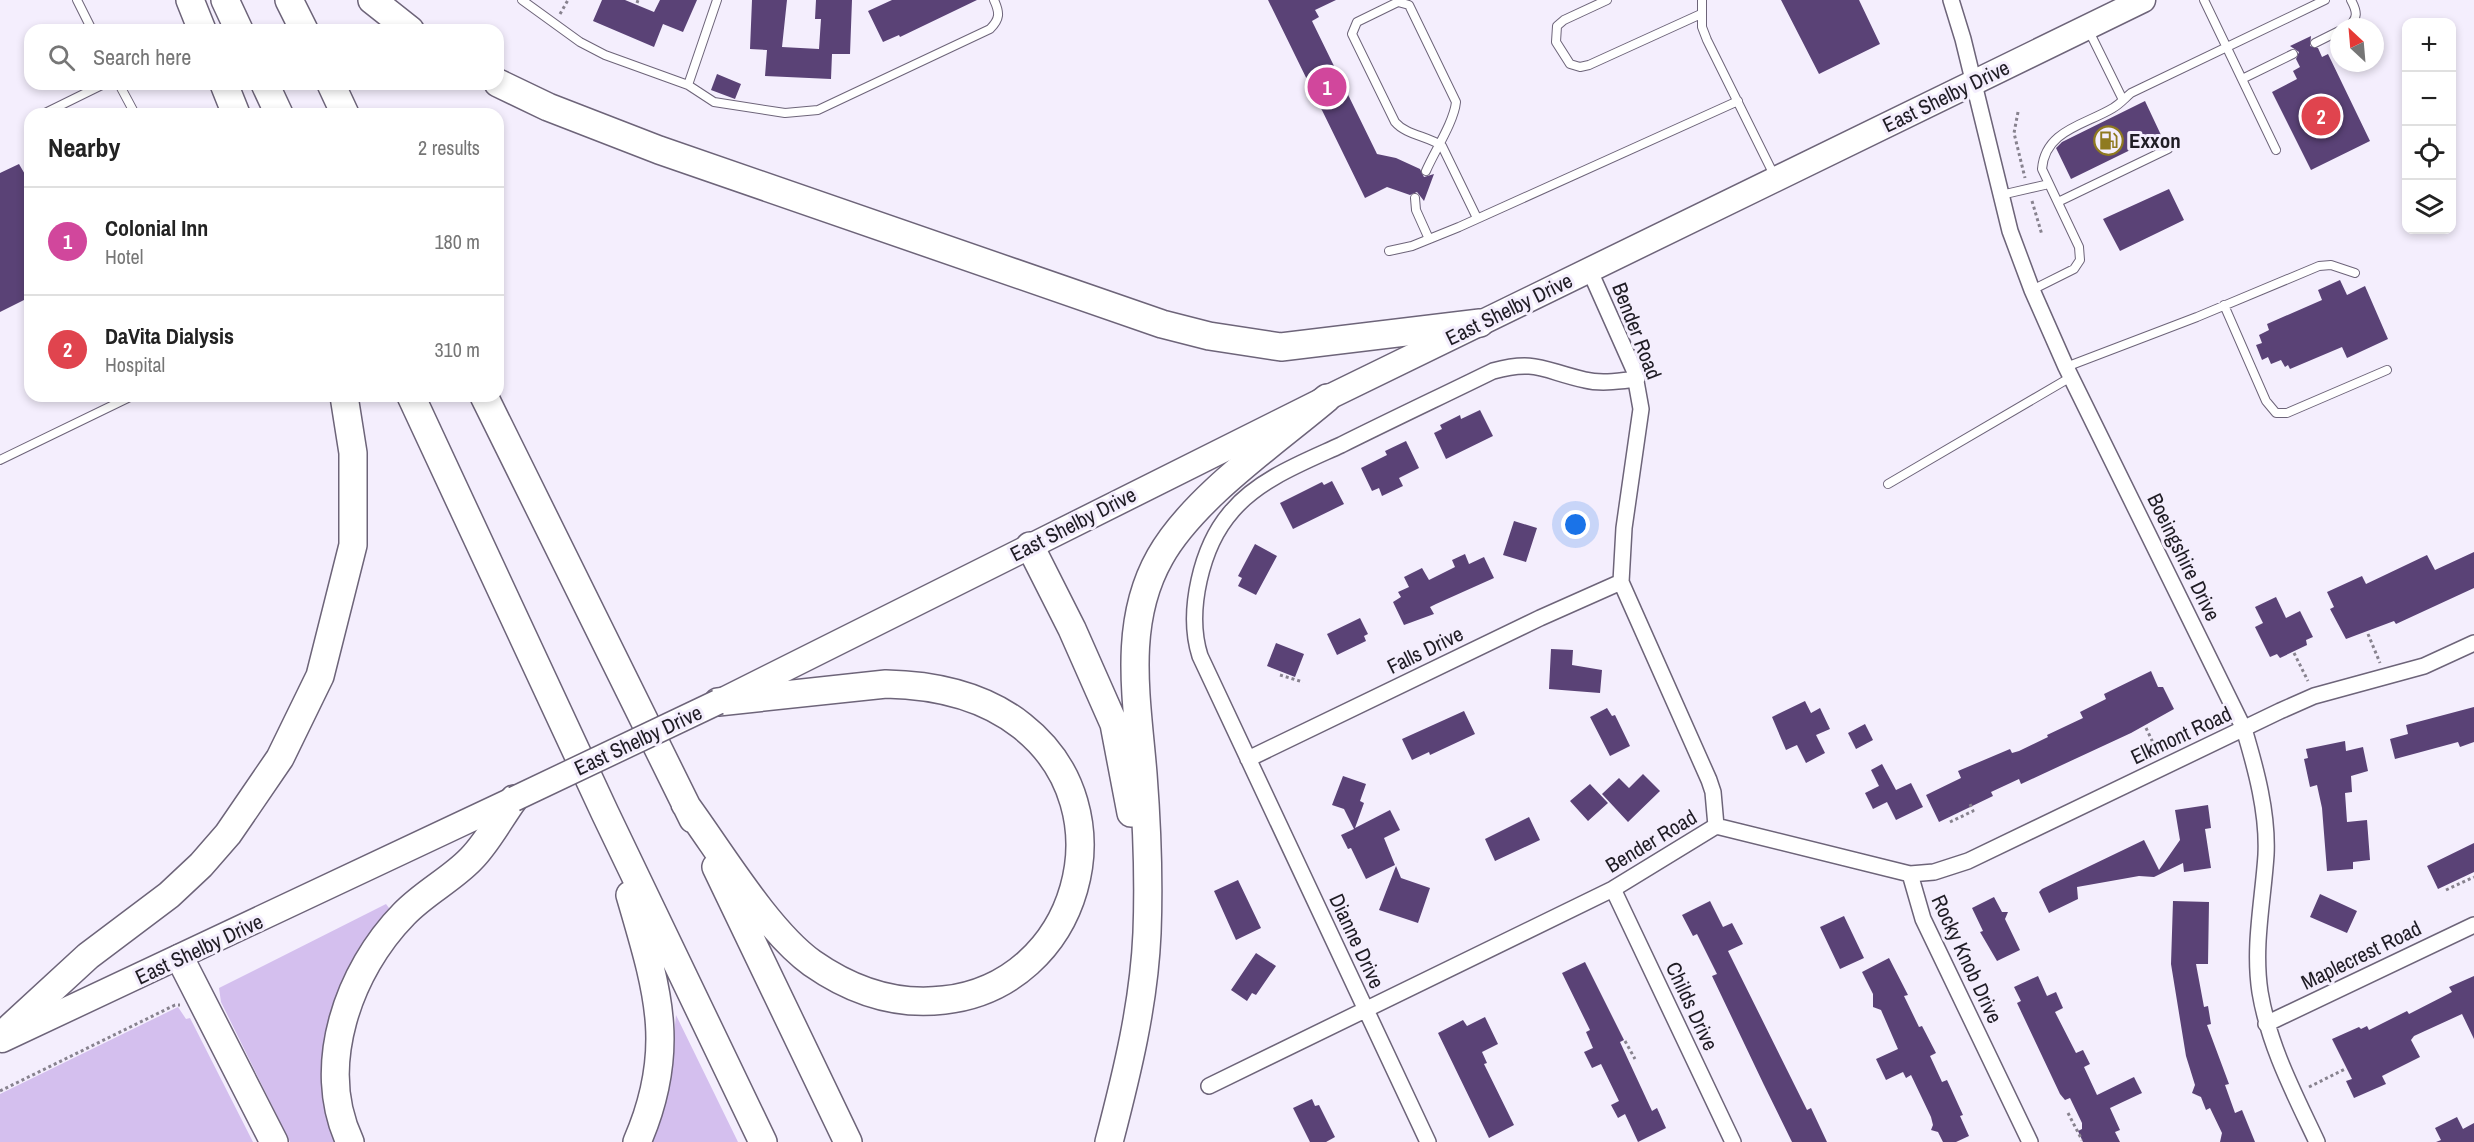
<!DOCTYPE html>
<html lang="en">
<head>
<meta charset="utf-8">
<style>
  :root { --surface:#fff; --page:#f6f6f6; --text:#222; --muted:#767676; --line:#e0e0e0; --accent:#0b8043 }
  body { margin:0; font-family:"Archivo Narrow",sans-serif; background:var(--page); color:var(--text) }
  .controls { position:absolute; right:18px; top:18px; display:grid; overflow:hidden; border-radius:12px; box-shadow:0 3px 9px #0003 }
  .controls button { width:54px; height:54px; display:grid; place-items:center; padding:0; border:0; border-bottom:2px solid var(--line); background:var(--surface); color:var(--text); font:30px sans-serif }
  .compass { position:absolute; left:2330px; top:18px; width:54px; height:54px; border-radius:50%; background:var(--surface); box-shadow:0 3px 9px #0003; rotate:334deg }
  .you { position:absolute; left:1576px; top:525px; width:21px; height:21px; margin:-15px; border:4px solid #fff; border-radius:50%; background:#1a73e8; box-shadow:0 0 0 9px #1a73e833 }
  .badge { display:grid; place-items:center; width:39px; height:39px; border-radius:50%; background:var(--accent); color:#fff; font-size:20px; font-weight:700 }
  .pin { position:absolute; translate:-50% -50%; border:3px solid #fff; box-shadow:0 2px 6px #0006 }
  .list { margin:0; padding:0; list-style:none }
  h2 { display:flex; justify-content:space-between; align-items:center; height:78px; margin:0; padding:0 24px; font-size:26px }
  h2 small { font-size:20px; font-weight:400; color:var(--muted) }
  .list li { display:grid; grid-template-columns:39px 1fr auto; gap:18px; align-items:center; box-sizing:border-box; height:108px; padding:0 24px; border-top:2px solid var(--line) }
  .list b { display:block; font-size:22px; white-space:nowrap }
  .list p { margin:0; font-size:20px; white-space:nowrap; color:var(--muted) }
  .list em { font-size:20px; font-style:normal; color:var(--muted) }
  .icon { flex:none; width:33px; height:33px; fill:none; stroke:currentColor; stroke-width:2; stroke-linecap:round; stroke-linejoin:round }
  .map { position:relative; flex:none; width:2474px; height:1142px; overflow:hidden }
  .search { position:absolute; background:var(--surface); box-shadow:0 3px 9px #0003; left:24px; top:24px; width:480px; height:66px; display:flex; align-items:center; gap:15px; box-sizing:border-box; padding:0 21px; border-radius:18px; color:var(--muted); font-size:22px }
  .panel { position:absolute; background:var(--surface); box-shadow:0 3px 9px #0003; left:24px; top:108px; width:480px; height:294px; border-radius:18px }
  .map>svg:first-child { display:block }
  .green { fill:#d4bfee }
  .building { fill:#5a4276 }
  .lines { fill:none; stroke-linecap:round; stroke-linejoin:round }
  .service-casing { stroke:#6d6479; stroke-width:10 }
  .minor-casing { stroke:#6d6479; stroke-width:18 }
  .primary-casing { stroke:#6d6479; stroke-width:27 }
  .motorway-casing { stroke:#6d6479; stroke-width:30 }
  .path { stroke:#87828e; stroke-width:3; stroke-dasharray:3 3; stroke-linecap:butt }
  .service { stroke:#fff; stroke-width:8 }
  .minor { stroke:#fff; stroke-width:15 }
  .primary { stroke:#fff; stroke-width:24 }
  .motorway { stroke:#fff; stroke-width:27 }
  .primary-bridge-casing { stroke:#6d6479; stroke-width:27; stroke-linecap:butt }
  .primary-bridge { stroke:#fff; stroke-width:24 }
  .labels { text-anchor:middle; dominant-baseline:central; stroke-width:6; stroke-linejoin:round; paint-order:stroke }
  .street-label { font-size:21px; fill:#1f1c24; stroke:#f4eefd }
  .poi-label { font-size:21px; font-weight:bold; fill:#1f1c24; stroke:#f4eefd; text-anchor:start }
</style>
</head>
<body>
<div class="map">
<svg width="2474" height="1142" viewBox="0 0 2474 1142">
  <rect width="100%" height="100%" fill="#f4eefd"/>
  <path class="green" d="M386 904 392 912 363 944 353 961 338 1142H290L221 1002 219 988Z
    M178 1007 186 1019 190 1018 253 1142H0V1094Z
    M676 1015 738 1142H649L670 1074Z"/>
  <path class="building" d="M602 0H625L654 12 660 0H697L683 32 663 24 654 47 593 21Z
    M752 0H787L782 47 819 49 821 19H815L816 0H852L850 54H832L831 79 765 76 767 50 750 49Z
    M892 0H977L900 37 899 35 883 42 868 11Z
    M1268 0H1336L1315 10 1319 17 1312 21 1377 154 1396 158 1420 169 1424 177 1434 174 1424 201 1417 192 1410 195 1387 187 1365 198Z
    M1781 0H1859L1880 44 1819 74Z
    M2311 36 2310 46 2318 48 2322 57 2328 54 2370 141 2311 170 2272 92 2297 79 2293 71 2300 67 2296 59 2299 52 2290 46Z
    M717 74 741 84 735 99 711 90Z
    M2145 101 2161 135 2071 179 2056 148 2062 142Z
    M19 164 30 183V297L0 312V173Z
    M2169 189 2184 220 2120 251 2103 219Z
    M2340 280 2347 295 2365 286 2388 339 2347 358 2342 347 2290 369 2288 365 2285 367 2281 360 2271 364 2268 357 2262 360 2256 345 2262 343 2259 335 2269 330 2267 324 2322 300 2318 290Z
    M1480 410 1493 436 1446 459 1434 433 1442 429 1440 425 1460 415 1461 419Z
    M1406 441 1419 468 1399 478 1403 486 1382 496 1379 488 1372 491 1361 468 1387 455 1385 451Z
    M1332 481 1344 504 1293 529 1280 503 1322 482 1324 485Z
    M1514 521 1537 528 1526 562 1503 555Z
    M1255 544 1277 556 1256 595 1238 586 1242 578 1238 576Z
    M2474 552V588L2396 624 2394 621 2346 639 2330 609 2334 607 2327 592 2362 576 2366 584 2427 555 2435 570Z
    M1465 554 1469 564 1484 557 1494 578 1436 604 1430 607 1434 614 1404 625 1393 602 1401 597 1398 592 1409 587 1404 577 1422 568 1429 580 1455 567 1452 560Z
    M2276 597 2286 618 2300 611 2313 637 2306 640 2307 645 2280 658 2277 654 2270 657 2255 627 2263 623 2255 607Z
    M1360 618 1368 634 1364 636 1366 641 1337 655 1327 634Z
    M1276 643 1304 654 1295 677 1267 666Z
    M1551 649 1573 650 1572 665 1602 670 1600 693 1549 689Z
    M2151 671 2158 687H2163L2174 709 2131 733 2021 784 2019 779 1991 792 1993 796 1939 822 1926 795 1961 778 1958 771 2010 749 2012 753 2019 751 2048 737 2047 735 2083 718 2080 712 2106 699 2104 694Z
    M1805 701 1811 713 1820 708 1830 729 1816 735 1825 753 1806 763 1797 745 1786 750 1772 717Z
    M2474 707V742L2460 747 2458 742 2395 759 2390 739 2408 734 2406 725Z
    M1607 708 1612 716 1615 715 1630 746 1610 756 1590 717Z
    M1464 711 1475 734 1430 755 1429 752 1412 760 1402 739Z
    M1865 724 1873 740 1856 749 1848 733Z
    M2345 741 2346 751 2363 747 2368 771 2351 776 2352 792 2345 793 2347 822 2367 820 2370 860 2353 862V869L2327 871 2322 808 2317 785 2310 787 2304 759 2308 758 2306 749Z
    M1882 764 1896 790 1911 783 1923 807 1896 820 1887 802 1873 809 1865 793 1879 786 1871 770Z
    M1643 774 1660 791 1628 822 1602 794 1619 778 1629 788Z
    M1343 776 1366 784 1360 801 1364 803 1355 828 1390 810 1400 830 1384 838 1395 865 1366 879 1351 848 1348 849 1341 835 1354 829 1344 809 1332 805Z
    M1590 784 1608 803 1588 821 1570 801Z
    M2208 805 2211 828 2205 829 2211 868 2184 872 2183 863 2154 877 2139 876 2077 887 2078 899 2049 913 2039 892 2042 889 2144 840 2159 870 2180 840 2175 810Z
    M1529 817 1540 840 1495 861 1485 839Z
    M2474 843V872L2438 889 2427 866Z
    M1396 866 1401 878 1430 888 1418 923 1379 910Z
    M1238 880 1261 928 1236 940 1214 891Z
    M2320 894 2357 911 2347 933 2310 917Z
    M1994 897 2002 912H2008L2005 919 2020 950 1997 961 1980 932 1983 931 1972 908Z
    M1710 901 1723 927 1732 923 1743 944 1728 951 1807 1110 1811 1108 1827 1142H1792L1764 1085 1712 976 1717 974 1697 934 1693 936 1682 915Z
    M2173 901 2209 902 2208 964H2196L2204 1007 2208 1006 2211 1024 2207 1025 2229 1084 2225 1085 2235 1113 2242 1110 2255 1142H2220L2222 1133 2210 1108 2206 1110 2201 1097 2192 1093 2195 1085 2186 1056 2171 964Z
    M1844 916 1864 958 1840 969 1820 927Z
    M1256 953 1276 966 1256 995 1252 993 1247 1001 1231 990Z
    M1889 958 1908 995 1904 996 1919 1027 1922 1026 1936 1053 1930 1056 1942 1082 1947 1080 1963 1115 1960 1116 1969 1136 1956 1142H1943L1938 1132 1931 1130 1933 1125 1931 1117 1911 1075 1906 1078 1903 1072 1886 1080 1876 1059 1898 1049 1881 1010 1873 1007V994L1862 972Z
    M1585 962 1624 1040 1620 1042 1652 1111 1657 1108 1666 1128 1638 1142 1625 1114 1618 1118 1611 1105 1619 1101 1601 1064 1592 1068 1584 1052 1593 1048 1586 1032 1590 1030 1562 973Z
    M2038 976 2047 996 2056 992 2063 1008 2055 1012 2076 1053 2083 1050 2090 1064 2084 1067 2097 1095 2134 1077 2142 1093 2110 1108 2120 1130 2115 1132 2120 1142H2083L2078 1131 2082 1129V1123L2070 1098 2065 1100 2060 1094 2017 1003 2021 1001 2014 987Z
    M2474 976V1039L2462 1014 2414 1036 2411 1040 2420 1057 2382 1076 2386 1084 2354 1098 2346 1081 2352 1079 2332 1039 2359 1027 2361 1029 2367 1026 2369 1030 2407 1011 2409 1014 2452 992 2449 987Z
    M1485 1017 1498 1044 1482 1052 1487 1063 1484 1064 1514 1125 1489 1138 1438 1033 1463 1020 1467 1026Z
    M1312 1099 1315 1106 1319 1105 1335 1137 1326 1142H1310L1293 1108Z
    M2457 1117 2463 1129 2474 1123V1142H2436L2441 1140 2435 1128Z"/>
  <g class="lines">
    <defs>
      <path id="service" d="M77 0 92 30
        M522 0 580 42 605 55 688 85 714 102 785 113 818 110 990 29C1000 19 1000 13 994 0
        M1607 0 1564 20 1557 26 1556 42 1570 64 1580 67 1589 65 1701 14
        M1702 0V27L1707 40 1775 177
        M2204 0 2276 150
        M2347 27C2359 19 2357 11 2351 0
        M2088 29 2123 100
        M2315 43 2339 31
        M2242 79 2293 54
        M119 84 135 114
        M688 85 717 0
        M43 114 104 84
        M1426 171C1434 152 1454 122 1456 102L1409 5 1398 2 1357 22 1352 34 1395 122C1406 135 1428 136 1442 146L1477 218
        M2001 195 2049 184
        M1415 198 1416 210 1429 239
        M2058 202 2168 149
        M1389 251 1412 246 1459 227 1738 101
        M2032 290 2074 269 2080 260 2079 247 2042 169C2045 130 2085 125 2113 108 2120 104 2125 98 2131 93L2325 0
        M2224 305 2266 401 2276 413H2287L2387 370
        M2066 367 2197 317 2319 266 2331 265 2355 273
        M0 460 132 396
        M1888 484 2071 377"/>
      <path id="minor" d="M1951 0 1963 39 2010 231 2032 290 2066 367 2244 729C2256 769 2268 813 2266 855 2263 901 2253 946 2260 992 2269 1046 2294 1093 2317 1142
        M1248 759 1540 618 1621 582
        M1716 826 1910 874 1923 919 2030 1142
        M1910 874 1934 872 1968 861 2280 711 2314 696 2424 666 2474 643
        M1613 889 1733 1142
        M2266 1024 2474 925
        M1209 1086 1613 889 1716 826 1713 792 1709 780 1621 582 1624 528 1641 409 1634 370 1589 269
        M1428 1142 1200 656C1186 612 1201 546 1232 511 1259 479 1304 462 1341 445 1391 420 1442 396 1493 371 1536 359 1544 371 1585 380 1601 384 1620 381 1637 379"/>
      <path id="primary" d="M723 700 1327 398 2143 0
        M2 1040 514 799"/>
      <path id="motorway" d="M190 0 202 30
        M225 0 239 30
        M289 0 304 30
        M372 0 410 30
        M498 83 548 107 659 150 1162 324 1209 336 1281 347 1480 323
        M224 84 236 114
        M265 84 279 114
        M331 84 345 114
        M411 396 605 813 763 1142
        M484 396 693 819
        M1030 546 1072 629 1114 724 1131 813
        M685 804C719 850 767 931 812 963 852 991 895 1006 944 1000 1079 985 1129 810 1022 726 983 695 934 685 886 684L718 702
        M716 867 848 1142
        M630 895C657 988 678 1048 637 1142
        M180 958 274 1142
        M0 1037 88 956 169 895 201 865 228 834 280 758 320 676 353 545V453L344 396
        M350 1142C314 1066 349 970 404 914 424 893 452 879 471 859 488 842 500 818 514 799
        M1109 1142C1127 1073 1144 1004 1147 933 1149 881 1147 826 1143 774 1137 700 1122 624 1160 557 1193 498 1275 442 1327 398"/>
    </defs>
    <use href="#service" class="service-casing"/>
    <use href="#minor" class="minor-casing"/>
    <use href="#primary" class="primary-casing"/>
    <use href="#motorway" class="motorway-casing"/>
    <path class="path" d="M637 3 638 0
      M560 14 568 0
      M2018 112 2014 133 2025 178
      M2032 201 2042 235
      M2368 634 2380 663
      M2294 653 2308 681
      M1280 675 1303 682
      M2146 728 2158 753
      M1950 822 1973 811 1970 804
      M2446 890 2474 877
      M1625 1041 1635 1059
      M2309 1087 2345 1069
      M0 1091 175 1005H180
      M2068 1113 2082 1140"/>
    <use href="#service" class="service"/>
    <use href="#minor" class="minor"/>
    <use href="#primary" class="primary"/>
    <use href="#motorway" class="motorway"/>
    <defs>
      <path id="primary-bridge" d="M514 799 718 702"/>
    </defs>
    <use href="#primary-bridge" class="primary-bridge-casing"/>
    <use href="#primary-bridge" class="primary-bridge"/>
  </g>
  <defs>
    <symbol id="fuel-ring" viewBox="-11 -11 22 22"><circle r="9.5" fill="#f4eefd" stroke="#8f7a20" stroke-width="1.5"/><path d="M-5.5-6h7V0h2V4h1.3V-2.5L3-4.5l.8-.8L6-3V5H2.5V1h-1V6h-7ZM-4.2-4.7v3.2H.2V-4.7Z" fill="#8f7a20"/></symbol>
  </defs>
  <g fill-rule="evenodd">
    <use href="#fuel-ring" x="2092" y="124" width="33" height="33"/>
  </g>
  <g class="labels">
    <g class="street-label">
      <text transform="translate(1946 96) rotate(-26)">East Shelby Drive</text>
      <text transform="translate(1509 309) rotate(-26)">East Shelby Drive</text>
      <text transform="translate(1637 331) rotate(69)">Bender Road</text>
      <text transform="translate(1073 524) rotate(-27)">East Shelby Drive</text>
      <text transform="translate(2184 557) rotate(64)">Boeingshire Drive</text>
      <text transform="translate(1425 650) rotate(-26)">Falls Drive</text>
      <text transform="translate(2181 735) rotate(-25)">Elkmont Road</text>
      <text transform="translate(638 740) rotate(-25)">East Shelby Drive</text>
      <text transform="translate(1651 841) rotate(-31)">Bender Road</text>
      <text transform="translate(1357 941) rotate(65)">Dianne Drive</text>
      <text transform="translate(199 949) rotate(-25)">East Shelby Drive</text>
      <text transform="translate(2361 955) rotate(-26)">Maplecrest Road</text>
      <text transform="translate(1967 959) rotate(65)">Rocky Knob Drive</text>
      <text transform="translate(1692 1006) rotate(65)">Childs Drive</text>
    </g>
    <g class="poi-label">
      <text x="2129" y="140">Exxon</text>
    </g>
  </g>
</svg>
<div class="controls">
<button>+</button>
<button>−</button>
<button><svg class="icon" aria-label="locate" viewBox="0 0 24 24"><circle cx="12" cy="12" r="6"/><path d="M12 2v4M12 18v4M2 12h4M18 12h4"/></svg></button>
<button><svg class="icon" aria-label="layers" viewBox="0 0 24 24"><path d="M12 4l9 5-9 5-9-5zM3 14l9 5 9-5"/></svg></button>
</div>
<svg class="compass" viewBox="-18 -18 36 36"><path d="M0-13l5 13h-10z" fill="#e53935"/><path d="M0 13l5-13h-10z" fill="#767676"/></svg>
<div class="you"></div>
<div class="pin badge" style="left:1327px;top:87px;background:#d1479c">1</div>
<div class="pin badge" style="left:2321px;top:116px;background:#e0444e">2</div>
<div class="search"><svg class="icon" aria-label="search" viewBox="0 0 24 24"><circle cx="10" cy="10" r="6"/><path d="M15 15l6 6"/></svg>Search here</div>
<section class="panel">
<h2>Nearby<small>2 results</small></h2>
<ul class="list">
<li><span class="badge" style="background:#d1479c">1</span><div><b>Colonial Inn</b><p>Hotel</p></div><em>180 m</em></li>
<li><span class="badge" style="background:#e0444e">2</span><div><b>DaVita Dialysis</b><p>Hospital</p></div><em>310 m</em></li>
</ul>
</section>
</div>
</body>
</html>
